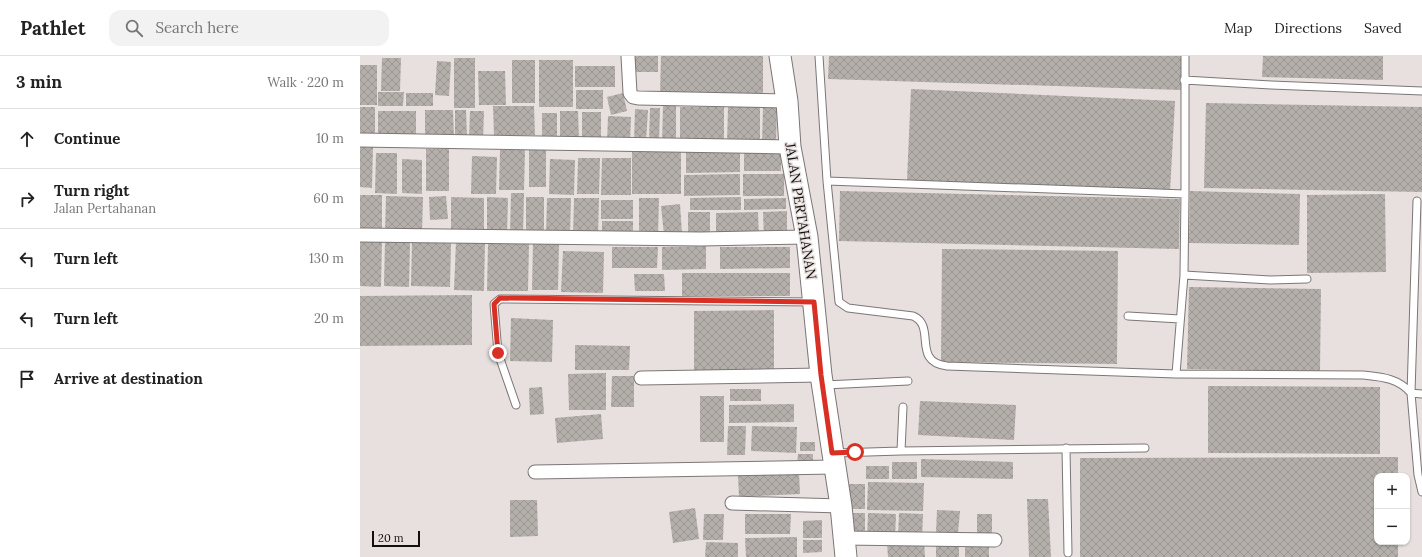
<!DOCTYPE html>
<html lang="en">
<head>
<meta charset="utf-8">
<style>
  :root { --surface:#fff; --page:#f2f2f2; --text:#222; --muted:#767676; --line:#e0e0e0 }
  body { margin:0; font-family:Lora,serif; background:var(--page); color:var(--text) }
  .controls { position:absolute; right:12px; bottom:12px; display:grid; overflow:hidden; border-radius:8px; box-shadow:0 1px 3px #0004 }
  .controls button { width:36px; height:36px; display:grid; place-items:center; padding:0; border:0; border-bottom:1px solid var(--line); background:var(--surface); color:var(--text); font:20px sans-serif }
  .scale { position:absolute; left:12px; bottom:10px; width:48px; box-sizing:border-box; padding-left:4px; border:2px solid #12100f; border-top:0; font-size:11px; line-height:14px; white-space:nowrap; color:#12100f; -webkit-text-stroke:3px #e7e0df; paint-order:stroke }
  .stop { position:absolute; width:12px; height:12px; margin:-9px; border:3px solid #d93025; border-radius:50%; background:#fff }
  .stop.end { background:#d93025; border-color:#fff; box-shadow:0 1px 4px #0008 }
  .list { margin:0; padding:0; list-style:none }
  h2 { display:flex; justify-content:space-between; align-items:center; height:52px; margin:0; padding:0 16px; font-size:17px }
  h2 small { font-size:13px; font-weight:400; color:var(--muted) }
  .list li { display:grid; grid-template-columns:26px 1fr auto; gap:12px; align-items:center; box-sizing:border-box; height:60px; padding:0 16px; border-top:1px solid var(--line) }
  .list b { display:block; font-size:15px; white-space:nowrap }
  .list p { margin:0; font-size:13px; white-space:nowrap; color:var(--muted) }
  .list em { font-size:13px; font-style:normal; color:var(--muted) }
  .icon { flex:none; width:22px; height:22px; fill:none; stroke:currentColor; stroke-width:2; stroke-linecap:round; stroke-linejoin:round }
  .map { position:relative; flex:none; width:1062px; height:501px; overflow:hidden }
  header { display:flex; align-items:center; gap:24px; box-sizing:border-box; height:56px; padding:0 20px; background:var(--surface); border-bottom:1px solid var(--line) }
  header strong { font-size:19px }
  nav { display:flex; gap:22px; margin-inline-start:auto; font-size:14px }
  .search { width:280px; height:36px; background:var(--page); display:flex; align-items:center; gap:10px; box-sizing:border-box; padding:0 14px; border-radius:12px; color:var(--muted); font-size:15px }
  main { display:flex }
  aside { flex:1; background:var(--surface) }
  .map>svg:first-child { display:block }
  .building { fill:url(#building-cross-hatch) }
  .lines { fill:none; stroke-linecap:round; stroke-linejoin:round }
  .service-casing { stroke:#7c7675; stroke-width:9 }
  .minor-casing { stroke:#7c7675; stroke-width:15 }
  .primary-casing { stroke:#7c7675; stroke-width:23 }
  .service { stroke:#fff; stroke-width:7 }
  .minor { stroke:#fff; stroke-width:13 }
  .primary { stroke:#fff; stroke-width:21 }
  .route { stroke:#d93025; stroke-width:5 }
  .labels { text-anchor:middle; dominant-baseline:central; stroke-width:3; stroke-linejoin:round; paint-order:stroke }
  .street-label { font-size:14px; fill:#12100f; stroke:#e7e0df }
</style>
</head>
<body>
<header>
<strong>Pathlet</strong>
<div class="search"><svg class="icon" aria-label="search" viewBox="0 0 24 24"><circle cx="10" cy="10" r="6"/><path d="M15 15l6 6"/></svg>Search here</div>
<nav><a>Map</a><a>Directions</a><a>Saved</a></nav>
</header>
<main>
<aside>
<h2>3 min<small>Walk · 220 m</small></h2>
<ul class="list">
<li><svg class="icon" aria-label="ahead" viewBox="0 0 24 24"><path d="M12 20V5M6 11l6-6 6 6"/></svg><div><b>Continue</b></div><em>10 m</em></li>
<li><svg class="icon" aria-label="right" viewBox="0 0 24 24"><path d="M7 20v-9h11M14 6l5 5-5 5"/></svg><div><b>Turn right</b><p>Jalan Pertahanan</p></div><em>60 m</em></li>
<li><svg class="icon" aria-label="left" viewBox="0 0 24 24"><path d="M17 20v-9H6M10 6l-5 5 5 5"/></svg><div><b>Turn left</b></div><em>130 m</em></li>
<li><svg class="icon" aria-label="left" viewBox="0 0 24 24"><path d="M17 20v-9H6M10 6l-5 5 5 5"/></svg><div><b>Turn left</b></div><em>20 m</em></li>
<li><svg class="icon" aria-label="arrive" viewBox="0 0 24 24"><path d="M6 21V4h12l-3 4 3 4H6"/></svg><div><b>Arrive at destination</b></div></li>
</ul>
</aside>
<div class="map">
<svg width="1062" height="501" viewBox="0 0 1062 501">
  <defs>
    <pattern id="building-cross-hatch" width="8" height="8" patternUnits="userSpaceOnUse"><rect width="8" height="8" fill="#b4afab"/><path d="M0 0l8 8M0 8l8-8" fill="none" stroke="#9a9692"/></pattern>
  </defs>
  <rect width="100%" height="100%" fill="#e7e0df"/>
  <path class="building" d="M275 0H298V16H275Z
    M301 0H403V41L300 40Z
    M469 0H822L821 34 468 23Z
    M903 0H1023V24L902 21Z
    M22 2H41L40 35H21Z
    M94 2H115V52H94Z
    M152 4H175V47H152Z
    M179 4H213V51H179Z
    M77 5 91 6 89 40 75 39Z
    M0 9H17V49H0Z
    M215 10H255V31H215Z
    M118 15H145L146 49H119Z
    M551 33 815 45 810 136 547 124Z
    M216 34H243V53H216Z
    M18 36H44L43 50H18Z
    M46 37H73V50H46Z
    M263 37 267 55 251 59 247 41Z
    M846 47 1062 51V136L844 132Z
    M133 50H174L175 79 134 80Z
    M303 50H316V87H302Z
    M0 51H15V82H0Z
    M320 51H364V88L320 87Z
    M368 51H400V87H367Z
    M403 51H417L416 88H402Z
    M290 52H300L299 86H289Z
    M275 53 288 54 286 86H274Z
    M65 54H93L94 82H65Z
    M95 54H106L107 82H95Z
    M18 55H56V83L18 82Z
    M110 55H124L123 83H109Z
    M200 55H218L219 84H200Z
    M222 56H241V84H222Z
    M182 57H197V84H182Z
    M248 60 271 61 270 87H247Z
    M0 91H13L12 132 0 131Z
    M380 92V116L326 117V93Z
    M66 93H89V135H66Z
    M169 93H186V131H169Z
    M421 93V115H384V94Z
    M140 94H165L164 134H139Z
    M272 96H321V138H272Z
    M16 97H37V138L15 137Z
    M112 100 137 101 136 138H111Z
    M218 102H240L239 138H217Z
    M242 102H271V139H241Z
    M42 103 62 104V138L42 137Z
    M190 103 215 104 214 139 189 138Z
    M380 118V139L324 140V119Z
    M383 118H424V140H383Z
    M480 135 820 143 819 193 479 185Z
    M830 135 940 138 939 189 829 187Z
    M151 137H164L163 179 150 178Z
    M1025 138 1026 216 947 217V139Z
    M0 139H22V176H0Z
    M26 140 63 141 62 177 25 176Z
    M86 140 88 163 70 164 69 141Z
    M91 141 124 142V179H91Z
    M127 141 148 142 147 179H127Z
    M166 141H184V175H166Z
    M381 141V154H330V142Z
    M187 142H211L210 180 186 179Z
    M214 142H239L238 180H213Z
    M279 142H299L298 180 279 179Z
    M426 142V153L384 154V143Z
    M241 144H273V163H241Z
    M320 148 322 178 304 179 301 150Z
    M427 155V181H404L403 156Z
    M328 156H350V180H328Z
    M398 156 399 182H356V157Z
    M242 165H273V181L242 180Z
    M0 184 22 185 21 231 0 230Z
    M25 185 50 186 49 231 24 230Z
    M96 185 125 186 124 235 94 234Z
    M52 186 91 187 90 231 51 230Z
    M173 186 199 187 198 234H172Z
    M128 188H169L168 235H127Z
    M346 190V213L302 214V191Z
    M252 191H298L297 212H252Z
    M360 191H430V212L360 213Z
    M582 193 758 195 757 308 581 306Z
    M203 195 244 196 243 237 201 236Z
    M322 217H430V240H322Z
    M274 218H304L305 235H275Z
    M829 231 961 233 960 315 827 313Z
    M112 239V289L0 290V240Z
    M414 254V315H334V255Z
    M151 262 193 264 192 306 150 305Z
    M215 289 270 290 269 314H215Z
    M246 317V354H209L208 318Z
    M252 320H274V351H251Z
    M848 330 1020 331V398L848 397Z
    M182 331 184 358 170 359 169 332Z
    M370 333H401V345H370Z
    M340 340H364V386H340Z
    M560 345 656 349 654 384 558 379Z
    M434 348V366L369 367V349Z
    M241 358 243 383 197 387 195 362Z
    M368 370H386L385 399H367Z
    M392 370 437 371 436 397 391 395Z
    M440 386H455V395H440Z
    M438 398H453V410L437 409Z
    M1038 401V420H1017V486H1038V501H720V402Z
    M561 403 653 406V423L561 421Z
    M532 406H557V423H532Z
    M506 410H529V423H506Z
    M439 417 440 438 379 441 378 420Z
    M508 426 564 427 563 455 507 454Z
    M488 428H505V453H487Z
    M667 443H688L691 501H669Z
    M150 444H177L178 480 150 481Z
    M335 452 339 483 313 487 309 456Z
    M577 454 600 455 598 477 576 476Z
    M488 457H505V482L488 481Z
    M508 457 536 458 535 483 507 482Z
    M539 457 563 458 562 483 538 482Z
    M344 458H364L363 484H343Z
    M385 458H431L430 478H385Z
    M617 458H632V477L617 478Z
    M462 464V482H443V465Z
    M437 481V501H386L385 482Z
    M443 484H462V496L443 497Z
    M576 484H599V501H576Z
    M605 485 629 486V501H605Z
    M346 486 378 487V501H345Z
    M564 486 565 501H528L527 487Z"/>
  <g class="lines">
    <defs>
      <path id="service" d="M459 0 467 125 479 246 488 252 553 260C577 270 551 306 587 310L816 318 1003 319C1022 321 1038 322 1051 337L1062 338
        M824 24 911 29 1062 35
        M467 125 825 138
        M1057 145 1051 337 1058 419 1062 436
        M824 219 910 224 947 223
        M768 260 820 263
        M816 318 824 219 825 138V0
        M465 329 548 325
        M156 349 138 297 134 248 140 243 451 246
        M706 392 708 497
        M541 395 543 351
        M476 397 541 395 785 392"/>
      <path id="minor" d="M268 0 270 37 273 41 278 42 427 45
        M0 84 430 91
        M0 179 341 183 447 181
        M281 322 461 319
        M175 416 474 411
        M372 447 481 450
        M483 482 635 484"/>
      <path id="primary" d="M420 0 427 45 430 91 447 181 461 319 481 450 486 501"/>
    </defs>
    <use href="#service" class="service-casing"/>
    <use href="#minor" class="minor-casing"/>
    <use href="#primary" class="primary-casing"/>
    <use href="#service" class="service"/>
    <use href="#minor" class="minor"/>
    <use href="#primary" class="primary"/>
  </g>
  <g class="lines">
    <path class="route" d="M138 297 134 248 140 242 454 246 461 319 472 397 495 396"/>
  </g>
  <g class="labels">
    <g class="street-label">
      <text transform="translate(441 155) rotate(81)">JALAN PERTAHANAN</text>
    </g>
  </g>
</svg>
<div class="controls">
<button>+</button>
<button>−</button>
</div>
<div class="scale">20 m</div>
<div class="stop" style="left:495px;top:396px"></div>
<div class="stop end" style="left:138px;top:297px"></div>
</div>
</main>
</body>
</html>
